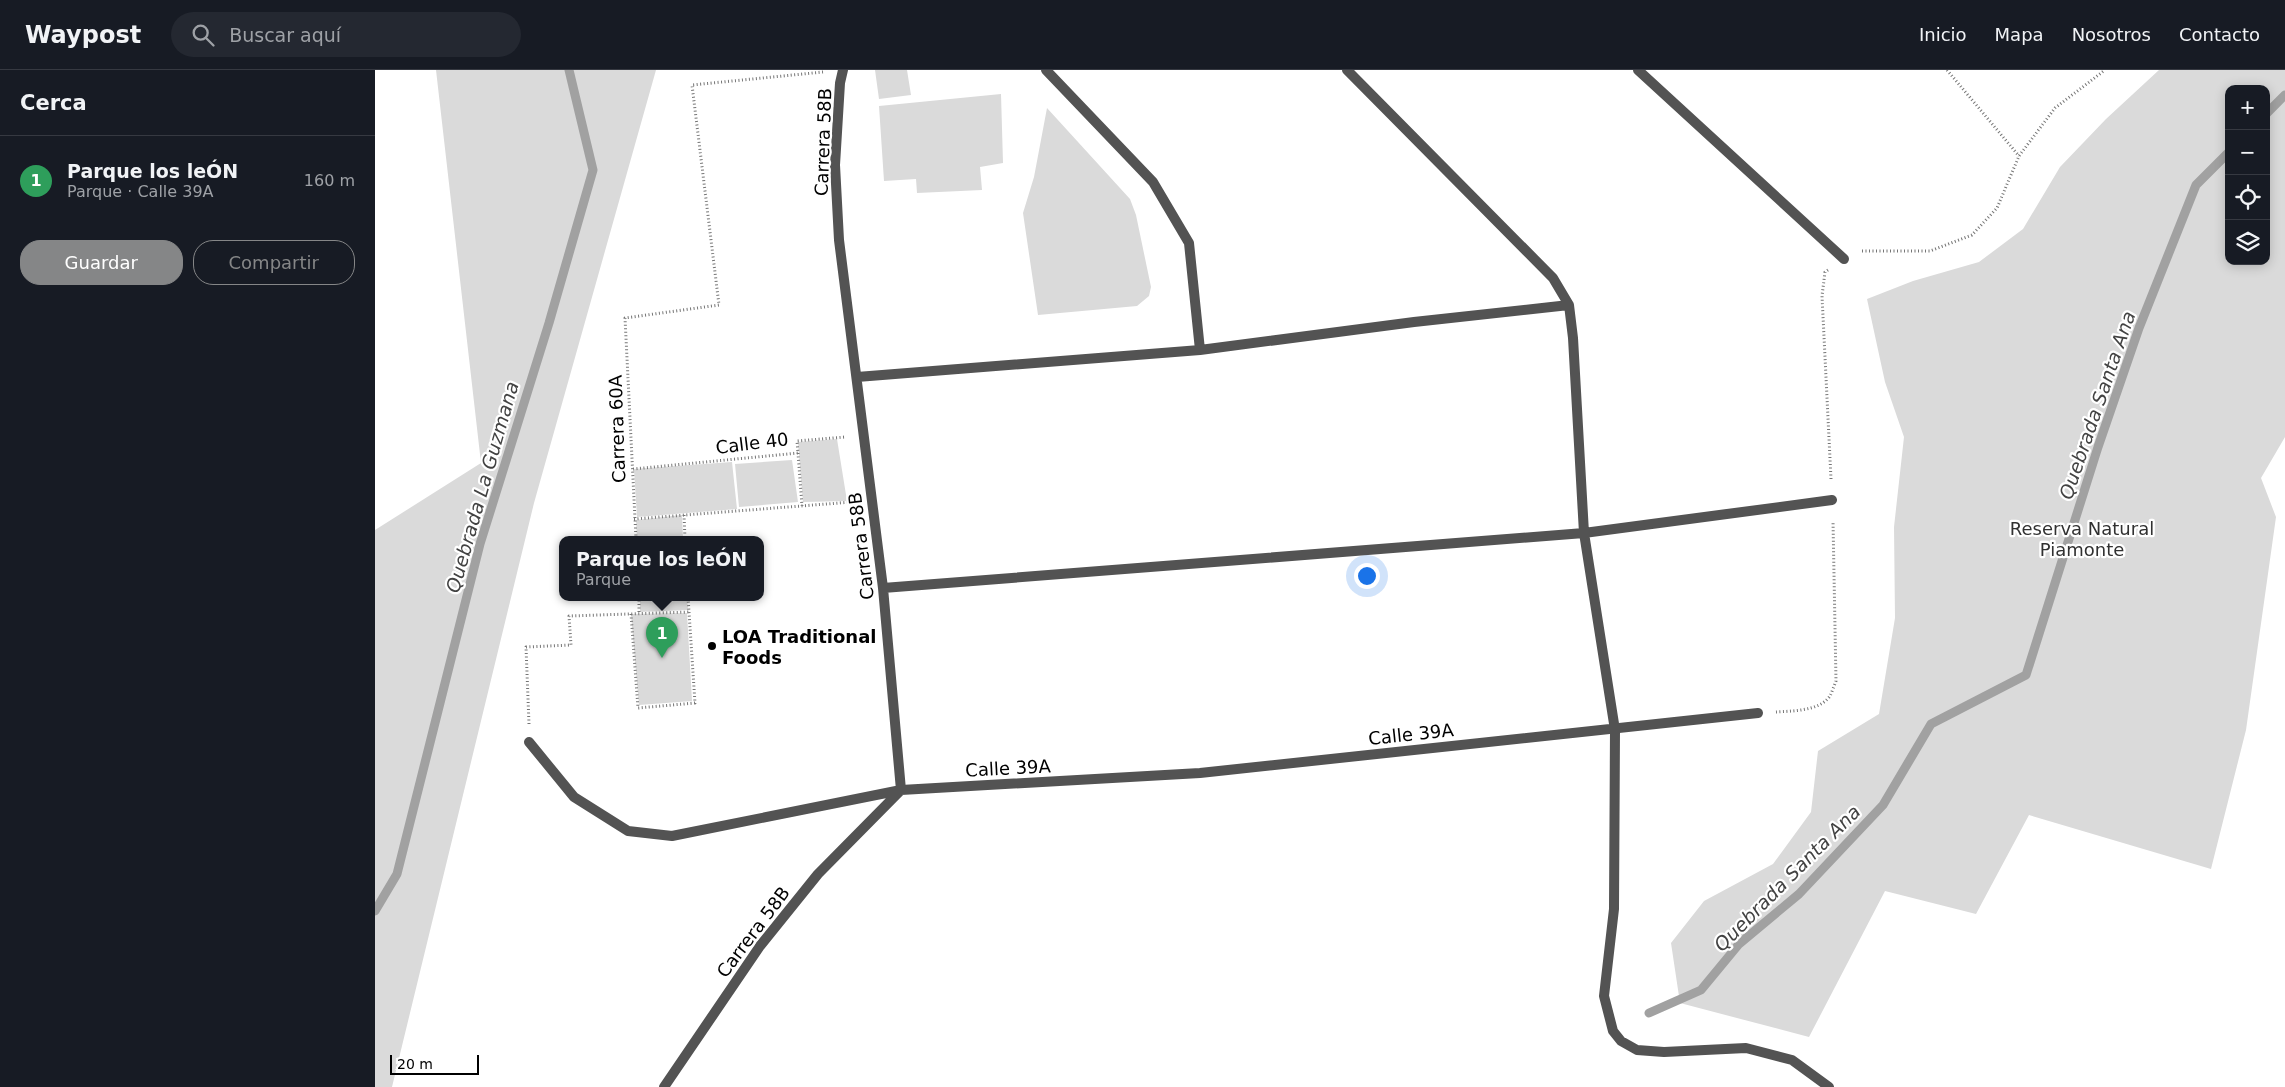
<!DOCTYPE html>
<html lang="es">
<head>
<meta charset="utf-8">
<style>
  :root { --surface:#171b24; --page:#242831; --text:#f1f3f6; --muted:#9ea1a6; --line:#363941; --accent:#858687 }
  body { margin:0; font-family:"DejaVu Sans",sans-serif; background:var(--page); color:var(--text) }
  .controls { position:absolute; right:15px; top:15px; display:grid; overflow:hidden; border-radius:10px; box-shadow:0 2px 12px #0003 }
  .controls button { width:45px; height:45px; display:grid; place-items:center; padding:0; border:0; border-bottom:1px solid var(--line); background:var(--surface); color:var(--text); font:25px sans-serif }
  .scale { position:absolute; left:15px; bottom:12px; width:89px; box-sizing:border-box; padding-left:5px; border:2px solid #000; border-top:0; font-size:14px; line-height:18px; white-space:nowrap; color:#000; -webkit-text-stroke:4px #fff; paint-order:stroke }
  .you { position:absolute; left:991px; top:505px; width:18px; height:18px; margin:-12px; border:4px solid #fff; border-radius:50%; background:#1a73e8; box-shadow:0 0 0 8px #1a73e833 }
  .badge { display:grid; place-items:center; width:32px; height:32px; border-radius:50%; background:var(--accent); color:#fff; font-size:16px; font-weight:700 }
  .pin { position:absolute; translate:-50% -41px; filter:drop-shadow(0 1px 2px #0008) }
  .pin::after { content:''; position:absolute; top:26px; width:18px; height:15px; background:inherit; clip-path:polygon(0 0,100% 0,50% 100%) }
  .popup { position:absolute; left:184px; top:466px; width:205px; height:65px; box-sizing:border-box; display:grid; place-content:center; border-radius:10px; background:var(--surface); filter:drop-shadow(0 1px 4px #0005); font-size:16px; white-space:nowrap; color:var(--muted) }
  .popup b { font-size:19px; color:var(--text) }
  .popup::after { content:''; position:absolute; left:50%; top:100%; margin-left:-10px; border:10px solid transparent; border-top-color:var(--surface) }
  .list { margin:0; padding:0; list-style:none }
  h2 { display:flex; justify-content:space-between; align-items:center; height:65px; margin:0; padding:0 20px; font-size:21px }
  h2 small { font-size:16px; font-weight:400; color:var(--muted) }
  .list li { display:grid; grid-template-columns:32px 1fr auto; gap:15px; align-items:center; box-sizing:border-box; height:90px; padding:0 20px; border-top:1px solid var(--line) }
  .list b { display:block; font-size:19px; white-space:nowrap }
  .list p { margin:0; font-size:16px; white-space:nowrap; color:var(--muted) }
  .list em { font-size:16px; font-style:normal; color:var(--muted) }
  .actions { display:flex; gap:10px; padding:15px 20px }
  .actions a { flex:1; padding:11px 0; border:1px solid var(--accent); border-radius:20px; text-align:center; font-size:18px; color:var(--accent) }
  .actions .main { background:var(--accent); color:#fff }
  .icon { flex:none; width:28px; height:28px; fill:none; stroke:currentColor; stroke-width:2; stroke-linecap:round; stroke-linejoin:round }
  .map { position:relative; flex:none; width:1910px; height:1017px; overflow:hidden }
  header { display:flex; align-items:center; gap:30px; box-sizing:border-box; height:70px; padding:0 25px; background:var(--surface); border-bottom:1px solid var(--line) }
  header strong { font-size:24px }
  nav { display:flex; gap:28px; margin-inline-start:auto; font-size:18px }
  .search { width:350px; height:45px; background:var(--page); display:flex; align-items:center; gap:12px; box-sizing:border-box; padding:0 18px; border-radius:28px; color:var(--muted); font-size:19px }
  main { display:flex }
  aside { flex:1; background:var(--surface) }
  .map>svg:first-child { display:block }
  .green { fill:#dadada; fill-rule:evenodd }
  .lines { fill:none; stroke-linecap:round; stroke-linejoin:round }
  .stream { stroke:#a1a1a1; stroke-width:9 }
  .path { stroke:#757575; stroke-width:3; stroke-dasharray:1 2.5; stroke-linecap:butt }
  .street { stroke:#535353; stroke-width:10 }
  .poi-dot { fill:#000; stroke:#fff; stroke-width:2 }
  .labels { text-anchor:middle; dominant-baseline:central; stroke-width:4.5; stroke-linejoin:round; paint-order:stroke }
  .street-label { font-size:18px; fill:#000; stroke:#fff }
  .park-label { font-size:18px; fill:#313131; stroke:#fff }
  .poi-label { font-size:18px; font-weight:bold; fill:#000; stroke:#fff; text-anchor:start }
  .water-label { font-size:19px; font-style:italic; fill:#424242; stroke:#fff }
</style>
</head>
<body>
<header>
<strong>Waypost</strong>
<div class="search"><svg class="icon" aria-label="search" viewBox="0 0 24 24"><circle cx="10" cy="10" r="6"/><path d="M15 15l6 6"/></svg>Buscar aquí</div>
<nav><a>Inicio</a><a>Mapa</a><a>Nosotros</a><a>Contacto</a></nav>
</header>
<main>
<aside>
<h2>Cerca<small></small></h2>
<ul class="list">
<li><span class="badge" style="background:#2e9e5b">1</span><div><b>Parque los leÓN</b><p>Parque · Calle 39A</p></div><em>160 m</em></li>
</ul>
<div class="actions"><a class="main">Guardar</a><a>Compartir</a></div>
</aside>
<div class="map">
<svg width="1910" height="1017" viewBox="0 0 1910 1017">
  <rect width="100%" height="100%" fill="#fff"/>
  <path class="green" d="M61 0H281L159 433 17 1017H0V460L106 393Z
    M500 0H532L536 25 504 29Z
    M1784 0H1910V367L1886 408 1901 447 1871 660 1836 799 1654 745 1601 844 1510 821 1434 967 1305 933 1296 873 1329 831 1398 794 1436 742 1443 681 1504 644 1520 548 1519 457 1529 367 1510 312 1492 229 1538 211 1604 192 1648 159 1685 97 1731 49ZM1854 19H1891V191H1854Z
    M626 24 628 93 605 97 607 120 542 123 541 109 509 111 504 36Z
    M672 38 755 129 761 145 776 217 774 226 762 236 663 245 648 143 659 107Z
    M462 369 472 431 428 432 423 372Z
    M417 390 423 432 364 437 360 394Z
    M357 392 362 439 262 447 259 399Z
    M307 445 308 469H262L261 450Z
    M265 527H312L313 540 265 542Z
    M312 543 317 631 264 635 256 544Z"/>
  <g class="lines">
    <path class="stream" d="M1891 44 1910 25
      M0 841 22 804 105 474 174 253 218 100 194 0
      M1274 943 1326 920 1364 874 1424 824 1508 735 1556 654 1651 605 1723 377 1764 258 1821 115 1854 82"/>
    <path class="path" d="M1572 0 1644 86
      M1487 181H1555L1597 165 1622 138 1644 86 1680 38 1730 0
      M1453 200 1450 202 1447 226 1456 409
      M423 383 427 436
      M258 399 423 383 422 371 470 367
      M309 445 310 469
      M259 449 477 432
      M261 469 250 248 344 235 317 15 448 2
      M264 527V543
      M256 544 263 638 320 633 313 527
      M1401 642C1417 641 1445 641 1455 626 1457 622 1459 616 1461 611L1458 451
      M154 654 151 577 196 575 194 546 314 542"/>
    <path class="street" d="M671 0 778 112 814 173 825 280
      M972 0 1178 208 1194 235 1198 268 1209 463 1240 660 1239 839 1229 926 1238 961 1246 971 1262 980 1289 982 1371 978 1417 990 1454 1017
      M1263 0 1469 189
      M482 307 825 280 1039 252 1194 235
      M508 518 1209 463 1457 430
      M154 672 199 727 253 761 297 766 526 720 825 703 1383 643
      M289 1017 385 876 443 804 526 720 508 518 464 170 460 95 465 13 468 0"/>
  </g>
  <circle class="poi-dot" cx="337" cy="576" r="5"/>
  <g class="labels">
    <g class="street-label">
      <text transform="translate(448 72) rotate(-88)">Carrera 58B</text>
      <text transform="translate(242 359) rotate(-92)">Carrera 60A</text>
      <text transform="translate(377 373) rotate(-7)">Calle 40</text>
      <text transform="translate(486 476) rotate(-97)">Carrera 58B</text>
      <text transform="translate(1036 664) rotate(-6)">Calle 39A</text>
      <text transform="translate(633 698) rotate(-3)">Calle 39A</text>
      <text transform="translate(378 862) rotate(-53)">Carrera 58B</text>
    </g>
    <g class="park-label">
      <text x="1707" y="458">Reserva Natural<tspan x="1707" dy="21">Piamonte</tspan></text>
    </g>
    <g class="poi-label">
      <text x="347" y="566">LOA Traditional<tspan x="347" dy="21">Foods</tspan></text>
    </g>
    <g class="water-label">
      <text transform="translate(1722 335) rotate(-71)">Quebrada Santa Ana</text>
      <text transform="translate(107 417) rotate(-74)">Quebrada La Guzmana</text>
      <text transform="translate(1412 808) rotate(-45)">Quebrada Santa Ana</text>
    </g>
  </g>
</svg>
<div class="controls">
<button>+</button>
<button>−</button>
<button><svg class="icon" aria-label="locate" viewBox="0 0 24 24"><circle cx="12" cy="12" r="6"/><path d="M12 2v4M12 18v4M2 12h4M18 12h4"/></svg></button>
<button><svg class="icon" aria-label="layers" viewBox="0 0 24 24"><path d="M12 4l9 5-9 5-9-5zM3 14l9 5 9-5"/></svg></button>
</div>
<div class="scale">20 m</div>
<div class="you"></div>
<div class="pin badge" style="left:287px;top:588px;background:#2e9e5b">1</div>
<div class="popup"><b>Parque los leÓN</b>Parque</div>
</div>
</main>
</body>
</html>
